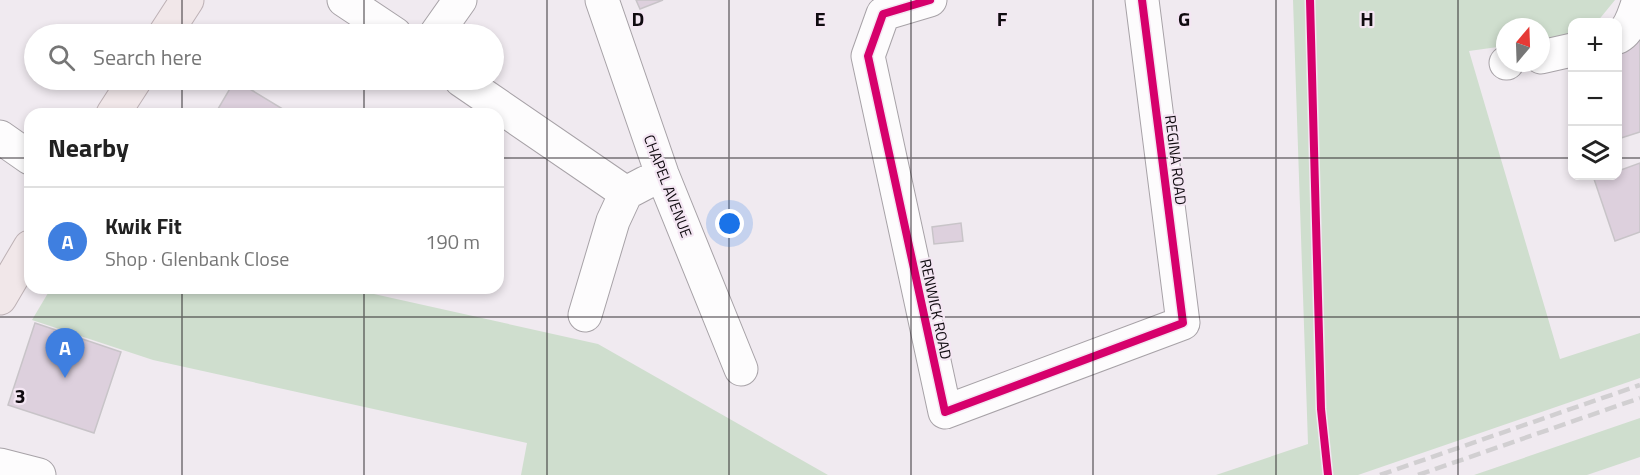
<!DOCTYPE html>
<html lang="en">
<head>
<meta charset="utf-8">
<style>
  :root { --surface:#fff; --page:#f6f6f6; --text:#222; --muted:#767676; --line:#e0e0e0; --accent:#1a73e8 }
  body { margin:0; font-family:"Titillium Web",sans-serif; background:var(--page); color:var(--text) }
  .controls { position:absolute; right:18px; top:18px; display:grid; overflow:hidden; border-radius:12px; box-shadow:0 3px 9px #0003 }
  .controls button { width:54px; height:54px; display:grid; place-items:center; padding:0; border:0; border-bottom:2px solid var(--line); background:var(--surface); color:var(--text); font:30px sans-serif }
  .compass { position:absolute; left:1496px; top:18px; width:54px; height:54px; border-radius:50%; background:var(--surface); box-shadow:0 3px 9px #0003; rotate:19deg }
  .you { position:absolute; left:730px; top:224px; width:21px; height:21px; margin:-15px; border:4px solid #fff; border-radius:50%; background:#1a73e8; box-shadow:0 0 0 9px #1a73e833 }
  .badge { display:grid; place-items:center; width:39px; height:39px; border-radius:50%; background:var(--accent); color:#fff; font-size:20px; font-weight:700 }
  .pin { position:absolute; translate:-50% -50px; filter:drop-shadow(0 2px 3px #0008) }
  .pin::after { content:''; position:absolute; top:32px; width:21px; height:18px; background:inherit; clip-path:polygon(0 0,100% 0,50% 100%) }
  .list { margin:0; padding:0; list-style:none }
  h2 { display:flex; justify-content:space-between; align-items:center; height:78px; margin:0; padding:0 24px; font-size:26px }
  h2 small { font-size:20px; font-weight:400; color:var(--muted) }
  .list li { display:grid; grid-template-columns:39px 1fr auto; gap:18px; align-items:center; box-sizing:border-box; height:108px; padding:0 24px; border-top:2px solid var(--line) }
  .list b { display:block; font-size:22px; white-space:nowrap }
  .list p { margin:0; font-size:20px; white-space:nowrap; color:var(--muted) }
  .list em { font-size:20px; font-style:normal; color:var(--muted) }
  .icon { flex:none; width:33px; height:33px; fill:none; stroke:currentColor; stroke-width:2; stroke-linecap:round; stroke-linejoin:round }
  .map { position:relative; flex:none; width:1640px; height:475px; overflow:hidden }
  .search { position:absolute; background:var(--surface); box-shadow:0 3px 9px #0003; left:24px; top:24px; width:480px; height:66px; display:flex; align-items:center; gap:15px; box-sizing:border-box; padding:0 21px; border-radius:33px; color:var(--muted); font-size:22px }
  .panel { position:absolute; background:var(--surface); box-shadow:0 3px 9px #0003; left:24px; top:108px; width:480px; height:186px; border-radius:18px }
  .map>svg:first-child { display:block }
  .green { fill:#cfdece }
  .building { fill:#ddd0dd; stroke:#c8c4c8; stroke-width:1.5 }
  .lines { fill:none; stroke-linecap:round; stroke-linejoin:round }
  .minor-casing { stroke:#a7a2a7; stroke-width:35 }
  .highway-casing { stroke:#bdb1b5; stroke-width:35 }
  .minor { stroke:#fdfcfd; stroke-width:33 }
  .highway { stroke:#f1e7e9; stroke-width:33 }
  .rail { stroke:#d1cfd1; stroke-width:4.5; stroke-dasharray:12 6; stroke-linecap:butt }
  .cycleway-casing { stroke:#f4e6f3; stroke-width:11 }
  .cycleway { stroke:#d6006c; stroke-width:8 }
  .grid { fill:none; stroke:#100b10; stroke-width:1.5; stroke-opacity:0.55 }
  .labels { text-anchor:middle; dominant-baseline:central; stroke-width:4.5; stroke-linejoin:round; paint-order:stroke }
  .street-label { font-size:15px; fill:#100b10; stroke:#f4e6f3 }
  .grid-label { font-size:20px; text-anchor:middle; font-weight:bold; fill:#100b10; stroke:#f4e6f3; stroke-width:4.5; stroke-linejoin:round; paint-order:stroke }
</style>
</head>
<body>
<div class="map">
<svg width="1640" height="475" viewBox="0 0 1640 475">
  <rect width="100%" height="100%" fill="#f0eaf0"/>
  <path class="green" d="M1293 0H1615L1597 22H1572V36L1541 42V27H1505V46L1469 51 1560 359 1640 333V378L1358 475H1216L1308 444Z
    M51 288H347L598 344 828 475H521L527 443 153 360 32 320Z
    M1640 418V457L1587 475H1474Z"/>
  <path class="building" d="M636 0H663L640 9Z
    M1640 38V132L1621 138 1618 128V46Z
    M235 80 291 114H215Z
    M1640 163V232L1615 241 1594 179 1605 176H1618V171Z
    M961 223 963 241 934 244 932 227Z
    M35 323 121 352 94 433 8 405Z"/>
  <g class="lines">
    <defs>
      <path id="minor" d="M344 0 395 34
        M602 0 662 174 741 369
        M930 0 883 14 868 56 945 412 1183 323 1142 0
        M436 34 460 0
        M1618 37C1631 30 1634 13 1639 0
        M1541 57 1572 50
        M1506 63H1507
        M461 80 626 193
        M0 137 30 158
        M585 315 613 221 626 193 645 183
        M0 465 39 475"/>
      <path id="highway" d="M165 34 187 0
        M113 114 135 80
        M0 298 30 247"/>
    </defs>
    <use href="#minor" class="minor-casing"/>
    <use href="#highway" class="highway-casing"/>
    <use href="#minor" class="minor"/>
    <use href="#highway" class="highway"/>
    <path class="rail" d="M1380 475 1640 385
      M1418 475 1640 398"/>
    <defs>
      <path id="cycleway" d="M930 0 883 14 868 56 945 412 1183 323 1142 0
        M1310 0 1321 409 1328 475"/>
    </defs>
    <use href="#cycleway" class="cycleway-casing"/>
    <use href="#cycleway" class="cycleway"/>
  </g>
  <path class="grid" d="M182 0V34M364 0V34M547 0V475M729 0V475M911 0V475M1093 0V475M1276 0V475M1458 0V475M182 80V114M364 80V114M0 158H30M498 158H1572M1618 158H1640M182 288V475M364 288V475M0 317H1640"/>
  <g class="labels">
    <g class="street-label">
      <text transform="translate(1176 160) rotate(83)">REGINA ROAD</text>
      <text transform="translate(668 186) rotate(69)">CHAPEL AVENUE</text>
      <text transform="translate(936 309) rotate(78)">RENWICK ROAD</text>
    </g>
  </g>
  <g class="grid-label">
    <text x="638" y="26">D</text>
    <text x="820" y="26">E</text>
    <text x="1002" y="26">F</text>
    <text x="1184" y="26">G</text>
    <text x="1367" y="26">H</text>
    <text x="20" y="403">3</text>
  </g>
</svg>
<div class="controls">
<button>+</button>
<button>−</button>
<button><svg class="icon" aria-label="layers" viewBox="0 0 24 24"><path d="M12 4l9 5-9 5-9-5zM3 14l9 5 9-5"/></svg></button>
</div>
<svg class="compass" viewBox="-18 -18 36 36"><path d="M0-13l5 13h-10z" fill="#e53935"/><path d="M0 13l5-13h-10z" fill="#767676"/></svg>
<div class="you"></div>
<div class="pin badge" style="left:65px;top:378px;background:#3f7fe0">A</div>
<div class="search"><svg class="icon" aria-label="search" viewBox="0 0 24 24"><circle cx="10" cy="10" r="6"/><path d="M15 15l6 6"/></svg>Search here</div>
<section class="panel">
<h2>Nearby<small></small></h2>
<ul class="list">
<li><span class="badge" style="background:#3f7fe0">A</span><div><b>Kwik Fit</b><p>Shop · Glenbank Close</p></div><em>190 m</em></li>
</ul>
</section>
</div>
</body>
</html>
